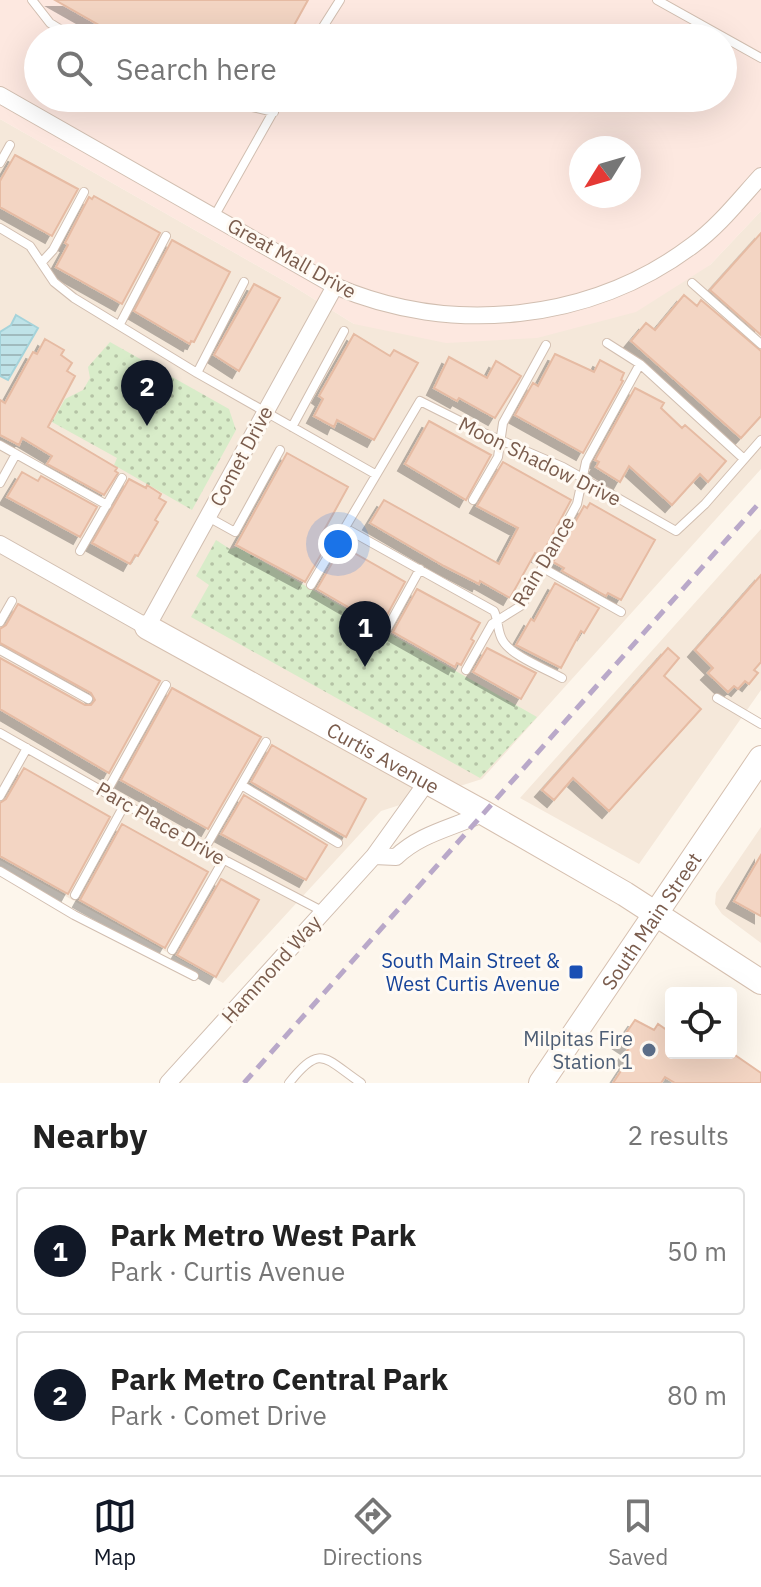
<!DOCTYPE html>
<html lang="en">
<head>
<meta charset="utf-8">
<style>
  :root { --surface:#fff; --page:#f6f6f6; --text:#222; --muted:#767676; --line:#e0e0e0; --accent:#111827 }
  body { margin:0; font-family:"IBM Plex Sans",sans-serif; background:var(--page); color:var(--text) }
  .controls { position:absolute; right:24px; bottom:24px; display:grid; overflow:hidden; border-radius:8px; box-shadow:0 8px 32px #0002 }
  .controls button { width:72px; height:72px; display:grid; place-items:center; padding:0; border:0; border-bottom:2px solid var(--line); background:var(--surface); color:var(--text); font:40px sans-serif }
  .compass { position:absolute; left:569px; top:136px; width:72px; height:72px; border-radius:50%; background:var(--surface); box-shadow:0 8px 32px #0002; rotate:233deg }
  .you { position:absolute; left:338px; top:544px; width:28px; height:28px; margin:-20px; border:6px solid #fff; border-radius:50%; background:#1a73e8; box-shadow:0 0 0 12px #1a73e833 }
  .badge { display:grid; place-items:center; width:52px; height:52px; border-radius:50%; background:var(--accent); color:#fff; font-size:26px; font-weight:700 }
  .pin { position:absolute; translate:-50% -66px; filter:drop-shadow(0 2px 4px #0008) }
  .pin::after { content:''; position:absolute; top:42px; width:28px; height:24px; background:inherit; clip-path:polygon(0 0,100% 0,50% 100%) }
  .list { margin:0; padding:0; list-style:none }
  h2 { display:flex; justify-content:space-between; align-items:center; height:104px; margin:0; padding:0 32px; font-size:34px }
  h2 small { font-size:26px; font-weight:400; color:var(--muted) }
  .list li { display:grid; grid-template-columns:52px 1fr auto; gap:24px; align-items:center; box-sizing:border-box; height:128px; margin:0 16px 16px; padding:0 16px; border:2px solid var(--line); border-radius:8px }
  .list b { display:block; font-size:30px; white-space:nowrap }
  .list p { margin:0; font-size:26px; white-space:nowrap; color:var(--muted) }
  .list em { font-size:26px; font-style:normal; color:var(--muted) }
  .icon { flex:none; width:44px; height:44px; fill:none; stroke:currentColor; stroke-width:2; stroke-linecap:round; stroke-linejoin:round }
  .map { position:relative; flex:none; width:761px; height:1083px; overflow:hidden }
  .search { position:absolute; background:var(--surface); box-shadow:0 8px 32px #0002; left:24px; right:24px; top:24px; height:88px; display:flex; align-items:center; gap:20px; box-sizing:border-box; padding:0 28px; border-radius:44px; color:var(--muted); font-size:30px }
  .sheet { height:392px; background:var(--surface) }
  nav { display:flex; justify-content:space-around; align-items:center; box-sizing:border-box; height:112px; border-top:2px solid var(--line); background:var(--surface); font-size:22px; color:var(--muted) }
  nav a { display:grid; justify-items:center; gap:4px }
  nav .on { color:var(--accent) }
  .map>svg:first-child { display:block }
  .residential { fill:#f5e8da }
  .commercial { fill:#fde8e0; fill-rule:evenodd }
  .park { fill:url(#park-dots) }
  .water { fill:url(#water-rules); stroke:#a5d3da; stroke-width:2 }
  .building { fill:#f3d5c3; stroke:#e6bba3; stroke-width:2; filter:url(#shadow) }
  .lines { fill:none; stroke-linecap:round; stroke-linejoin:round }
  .lane-casing { stroke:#d1beb0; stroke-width:10 }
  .street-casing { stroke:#d1beb0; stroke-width:18 }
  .secondary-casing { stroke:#d6c0b0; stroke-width:26 }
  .lane { stroke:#fff; stroke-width:8 }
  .street { stroke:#fff; stroke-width:16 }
  .secondary { stroke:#fff; stroke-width:24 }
  .rail { stroke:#b9a8c9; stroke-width:5; stroke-dasharray:12 8; stroke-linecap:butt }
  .transit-dot { fill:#1a4fb4; stroke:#fffaf3; stroke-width:3 }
  .service-dot { fill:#5c6f8a; stroke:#fffaf3; stroke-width:3 }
  .labels { text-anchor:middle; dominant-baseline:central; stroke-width:6; stroke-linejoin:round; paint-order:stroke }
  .street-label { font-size:20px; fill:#7a5c4d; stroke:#fffaf3 }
  .transit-label { font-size:20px; fill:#164399; stroke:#fffaf3; text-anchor:end }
  .service-label { font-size:20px; fill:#4e5e75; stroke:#fffaf3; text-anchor:end }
</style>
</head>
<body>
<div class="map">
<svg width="761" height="1083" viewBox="0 0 761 1083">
  <defs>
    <pattern id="park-dots" width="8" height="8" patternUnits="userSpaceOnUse" patternTransform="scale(2)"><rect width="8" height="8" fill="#d8ecc9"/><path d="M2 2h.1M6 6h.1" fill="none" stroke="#b4c2a5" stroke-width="1.8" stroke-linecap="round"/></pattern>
    <pattern id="water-rules" width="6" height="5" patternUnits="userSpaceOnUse" patternTransform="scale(2)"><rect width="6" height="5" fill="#bfe3e8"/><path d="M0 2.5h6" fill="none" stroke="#a0bbbe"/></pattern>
    <filter id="shadow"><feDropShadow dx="-7" dy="7" stdDeviation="0" flood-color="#0004"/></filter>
  </defs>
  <rect width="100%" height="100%" fill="#fdf6ec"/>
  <path class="residential" d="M0 119 293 286 354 324 710 265 761 211V469L482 779 381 811 223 983 0 860Z
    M761 529V690L639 864 520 798Z
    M761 827V943L722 914 715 904 716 893Z"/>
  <path class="commercial" d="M0 0H761V211L710 265 636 312 537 338 446 343 354 324 293 286 0 119ZM38 38H723V98H38ZM581 148H629V196H581Z"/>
  <path class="park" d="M110 342 229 409 236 430 192 510 114 465 117 458 52 422 65 399 83 390 90 378 88 367Z
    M216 540 230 549 237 547 537 717 480 778 191 617 209 585 196 576Z"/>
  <path class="water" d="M16 315 38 328 8 380 0 376V332L11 325Z"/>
  <path class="building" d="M55 0H308L287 38H122Z
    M15 155 78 189 52 236 0 207V181Z
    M94 196 160 233 122 304 56 267 68 245 65 243 89 197 92 199Z
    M761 233V335L710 290Z
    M172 240 230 272 194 342 191 341 190 344 134 311Z
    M254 284 280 298 239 371 214 355Z
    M684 295 697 306 701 300 761 351V416L741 438 631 341 646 323 655 330Z
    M354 334 390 356 394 350 418 363 374 440 337 420 334 427 314 416 323 399 319 396Z
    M45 339 64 350 61 355 72 363 67 371 75 376 48 427 117 468 115 471 118 473 104 495 47 464 52 456 22 438 19 445 0 435V400L5 403 33 352 37 354Z
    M555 354 594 372 600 360 624 373 621 380 623 381 583 453 515 415 533 383 538 386Z
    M449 357 487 378 496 361 521 376 495 418 459 398 457 401 434 388Z
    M635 388 664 403 661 408 682 428 685 425 726 461 708 482 700 474 672 505 629 466 620 482 596 467 599 462 595 460Z
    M429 421 491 455 466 500 405 464Z
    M287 453 348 487 322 534 330 539 305 582 236 545Z
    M503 462 571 500 541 556 535 553 510 598 480 581 479 584 444 566 370 523 384 500 499 564 518 528 477 506Z
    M22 472 38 481 41 476 97 507 80 537 7 497Z
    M129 479 146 488 147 485 161 494 159 498 166 502 155 520 158 522 138 556 135 555 130 564 92 543Z
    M590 503 655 540 621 600 608 593 606 596 562 571 564 568 553 562 584 506 587 508Z
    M342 546 405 582 381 626 317 589Z
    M761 575V662L754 670 758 673 749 684 745 681 738 689 734 686 728 692 708 673 713 668 695 650Z
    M555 583 599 608 584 633 581 631 561 668 516 645 531 619 534 621Z
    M417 589 480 623 471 639 474 641 461 665 457 663 455 667 393 632Z
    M18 604 160 681 109 773 0 709V658L85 705H91L95 700 91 693 0 643V629L6 625Z
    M487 648 536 673 521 699 473 672Z
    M668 648 679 658 664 676 701 709 609 811 573 778 554 800 542 790Z
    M172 688 261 737 208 829 121 780Z
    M272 745 366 799 346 837 251 782Z
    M24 768 110 817 68 894 0 856V803L6 799Z
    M244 795 327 845 306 880 221 834Z
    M122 824 208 872 165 948 80 900Z
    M761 855V916L734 901Z
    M221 879 259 900 216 977 177 955Z
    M635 1020 654 1030 658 1024 671 1033V1053H732L761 1073V1083H675L665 1077 661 1083H613L628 1060 623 1057 629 1048 620 1042Z"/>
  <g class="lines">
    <defs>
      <path id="lane" d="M32 0 50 23 74 38
        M657 0 761 58
        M316 38 340 0
        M212 98 274 112
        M0 163 10 145
        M215 215 281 98
        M0 228 30 246 54 282 74 298 197 373 375 474
        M42 262 53 250 84 192
        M692 283 761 344
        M120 324 166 236
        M607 343 640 364 744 459
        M197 373 244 282
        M292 427 344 331
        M0 445 107 505
        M0 483 16 454
        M473 500 498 457 503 423 546 345
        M208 517 235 532 280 450
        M345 528 494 611C499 621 497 632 503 641 512 656 546 669 562 678
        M80 551 122 478
        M543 568 621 612
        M311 585 420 401 484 433 563 467 676 531 705 504 761 440
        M0 622 12 601
        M388 627 420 569
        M0 650 88 699
        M466 670 492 624 522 605 577 504 586 462 640 364
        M717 698 761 724
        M0 733 215 855 322 911
        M243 786 338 843
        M107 791 166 685
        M0 796 27 748
        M205 848 266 742
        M0 871 74 915 194 976
        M75 895 126 802
        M172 950 224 859
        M289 1083C321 1043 324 1058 361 1083"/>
      <path id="street" d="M0 95 335 286C451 336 591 322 693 245 719 226 739 200 761 176
        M0 544 147 627 335 286
        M374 856 396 857C421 833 453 828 484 813
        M168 1083 374 856 427 782"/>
      <g id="secondary">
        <path id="s1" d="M147 627 484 813 625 894 761 982"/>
        <path id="s2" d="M541 1083 761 758"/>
      </g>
    </defs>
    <use href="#lane" class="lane-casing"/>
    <use href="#street" class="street-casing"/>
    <use href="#secondary" class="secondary-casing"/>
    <use href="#lane" class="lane"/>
    <use href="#street" class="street"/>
    <use href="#secondary" class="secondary"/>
    <path class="rail" d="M244 1083 761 501"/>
  </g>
  <rect class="transit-dot" x="568" y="964" width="16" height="16" rx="4"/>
  <circle class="service-dot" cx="649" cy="1050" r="8"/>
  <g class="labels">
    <g class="street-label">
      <text transform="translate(292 258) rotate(29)">Great Mall Drive</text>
      <text transform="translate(241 456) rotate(-62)">Comet Drive</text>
      <text transform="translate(540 461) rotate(26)">Moon Shadow Drive</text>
      <text transform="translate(543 561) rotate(-59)">Rain Dance</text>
      <text stroke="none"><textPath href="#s1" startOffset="270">Curtis Avenue</textPath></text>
      <text transform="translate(161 823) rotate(30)">Parc Place Drive</text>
      <text stroke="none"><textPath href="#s2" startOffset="196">South Main Street</textPath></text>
      <text transform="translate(271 969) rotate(-48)">Hammond Way</text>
    </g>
    <g class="transit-label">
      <text x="560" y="960">South Main Street &amp;<tspan x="560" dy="23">West Curtis Avenue</tspan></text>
    </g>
    <g class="service-label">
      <text x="633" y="1038">Milpitas Fire<tspan x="633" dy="23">Station 1</tspan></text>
    </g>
  </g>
</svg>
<div class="controls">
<button><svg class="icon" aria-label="locate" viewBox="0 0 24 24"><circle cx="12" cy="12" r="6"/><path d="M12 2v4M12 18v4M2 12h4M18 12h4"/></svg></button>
</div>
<svg class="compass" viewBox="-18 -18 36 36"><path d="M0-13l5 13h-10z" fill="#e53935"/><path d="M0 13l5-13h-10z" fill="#767676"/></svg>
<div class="you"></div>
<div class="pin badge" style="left:365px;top:667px">1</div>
<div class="pin badge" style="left:147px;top:426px">2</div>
<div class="search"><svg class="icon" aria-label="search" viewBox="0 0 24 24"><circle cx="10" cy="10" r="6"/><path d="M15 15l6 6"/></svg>Search here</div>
</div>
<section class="sheet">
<h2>Nearby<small>2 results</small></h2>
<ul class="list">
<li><span class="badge">1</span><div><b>Park Metro West Park</b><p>Park · Curtis Avenue</p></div><em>50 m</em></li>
<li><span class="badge">2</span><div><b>Park Metro Central Park</b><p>Park · Comet Drive</p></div><em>80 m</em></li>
</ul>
</section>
<nav>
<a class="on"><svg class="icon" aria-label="map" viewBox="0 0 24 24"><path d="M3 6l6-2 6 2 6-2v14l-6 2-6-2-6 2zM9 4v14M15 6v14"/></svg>Map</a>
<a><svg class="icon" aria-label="directions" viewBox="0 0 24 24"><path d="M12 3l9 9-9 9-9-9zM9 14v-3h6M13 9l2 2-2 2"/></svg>Directions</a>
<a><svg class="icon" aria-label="saved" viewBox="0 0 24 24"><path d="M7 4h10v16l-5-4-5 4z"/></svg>Saved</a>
</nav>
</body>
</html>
